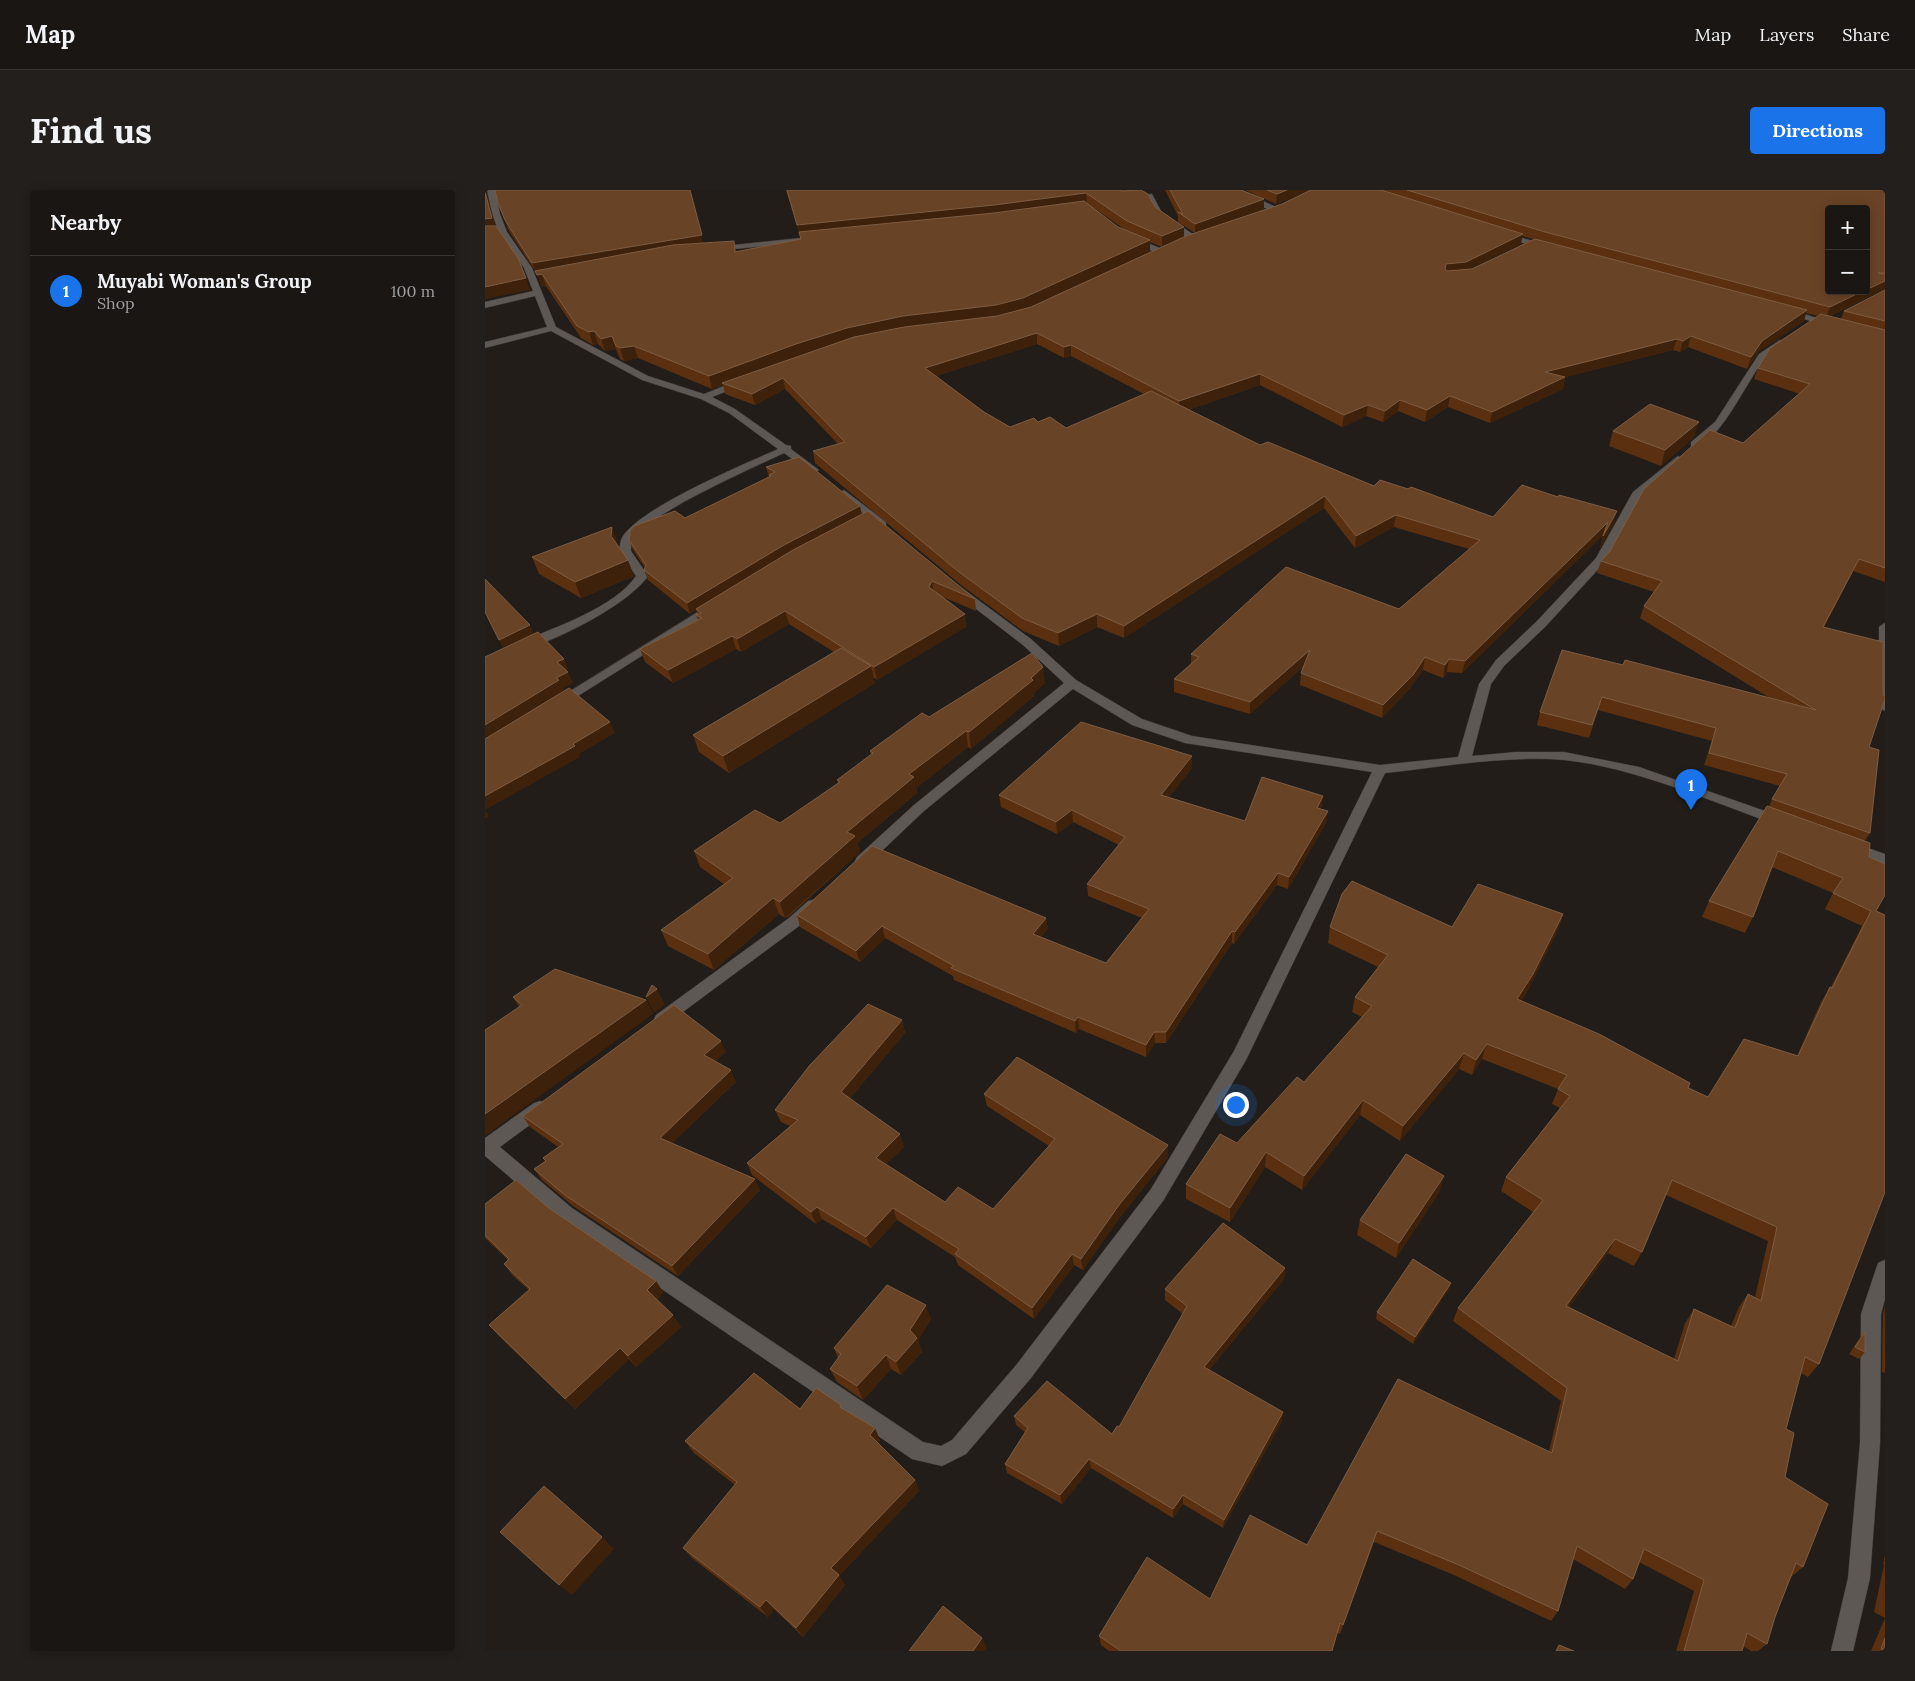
<!DOCTYPE html>
<html lang="en">
<head>
<meta charset="utf-8">
<style>
  :root { --surface:#1a1613; --page:#231f1c; --text:#f1f3f6; --muted:#9f9fa0; --line:#383533; --accent:#1a73e8 }
  body { margin:0; font-family:Lora,serif; background:var(--page); color:var(--text) }
  .controls { position:absolute; right:15px; top:15px; display:grid; overflow:hidden; border-radius:5px; box-shadow:0 2px 12px #0003 }
  .controls button { width:45px; height:45px; display:grid; place-items:center; padding:0; border:0; border-bottom:1px solid var(--line); background:var(--surface); color:var(--text); font:25px sans-serif }
  .you { position:absolute; left:750px; top:914px; width:18px; height:18px; margin:-12px; border:4px solid #fff; border-radius:50%; background:#1a73e8; box-shadow:0 0 0 8px #1a73e833 }
  .badge { display:grid; place-items:center; width:32px; height:32px; border-radius:50%; background:var(--accent); color:#fff; font-size:16px; font-weight:700 }
  .pin { position:absolute; translate:-50% -41px; filter:drop-shadow(0 1px 2px #0008) }
  .pin::after { content:''; position:absolute; top:26px; width:18px; height:15px; background:inherit; clip-path:polygon(0 0,100% 0,50% 100%) }
  .list { margin:0; padding:0; list-style:none }
  h2 { display:flex; justify-content:space-between; align-items:center; height:65px; margin:0; padding:0 20px; font-size:21px }
  h2 small { font-size:16px; font-weight:400; color:var(--muted) }
  .list li { display:grid; grid-template-columns:32px 1fr auto; gap:15px; align-items:center; box-sizing:border-box; height:70px; padding:0 20px; border-top:1px solid var(--line) }
  .list b { display:block; font-size:19px; white-space:nowrap }
  .list p { margin:0; font-size:16px; white-space:nowrap; color:var(--muted) }
  .list em { font-size:16px; font-style:normal; color:var(--muted) }
  .map { position:relative; flex:none; width:1400px; height:1461px; overflow:hidden; border-radius:5px }
  header { display:flex; align-items:center; gap:30px; box-sizing:border-box; height:70px; padding:0 25px; background:var(--surface); border-bottom:1px solid var(--line) }
  header strong { font-size:24px }
  nav { display:flex; gap:28px; margin-inline-start:auto; font-size:18px }
  .intro { display:flex; align-items:center; justify-content:space-between; box-sizing:border-box; height:120px; padding:0 30px }
  h1 { margin:0; font-size:35px }
  .button { padding:12px 22px; border-radius:5px; background:var(--accent); color:#fff; font-size:18px; font-weight:700 }
  main { display:flex; gap:30px; padding:0 30px }
  aside { flex:1; background:var(--surface); border-radius:5px; box-shadow:0 2px 12px #0003 }
  .map>svg:first-child { display:block }
  .lines { fill:none; stroke-linecap:round; stroke-linejoin:round }
  .street-casing { stroke:#3b3735; stroke-width:1 }
  .street { fill:#5e5854; fill-rule:evenodd }
  .wall { fill:#5a3010; fill-rule:evenodd }
  .shaded-wall { fill:#3e210a }
  .building { fill:#694326; stroke:#7c5c43; fill-rule:evenodd }
</style>
</head>
<body>
<header>
<strong>Map</strong>
<nav><a>Map</a><a>Layers</a><a>Share</a></nav>
</header>
<div class="intro"><h1>Find us</h1><a class="button">Directions</a></div>
<main>
<aside>
<h2>Nearby<small></small></h2>
<ul class="list">
<li><span class="badge">1</span><div><b>Muyabi Woman's Group</b><p>Shop</p></div><em>100 m</em></li>
</ul>
</aside>
<div class="map">
<svg width="1400" height="1461" viewBox="0 0 1400 1461">
  <rect width="100%" height="100%" fill="#221d19"/>
  <g class="lines">
    <defs>
      <path id="street" d="M2 0H10L15 24 22 42 47 78 71 137 163 186 219 204 254 190H260V194L227 207 250 219 301 255 306 256V259L334 280 329 283 325 282 299 263C270 277 160 325 148 350 146 353 146 358 146 361L163 386C144 414 73 450 40 459L34 455 36 452C70 437 129 418 151 386L134 361C135 357 135 353 136 350 148 320 262 273 293 259L244 223 216 209 157 190 66 141 0 158V152L62 137 50 106 0 118V112L48 101 39 78 14 42 7 24Z
        M746 0H755L797 20C789 25 753 7 746 0Z
        M667 4 677 23 712 47V51H706L671 26 662 8 650 7Z
        M1017 42 1065 56 1066 58 1062 60 1014 46 1013 44Z
        M647 47 680 60 681 62 674 64 644 51V47Z
        M316 48H319V52L230 61 226 59 230 57Z
        M1298 119H1304L1353 135 1346 137 1298 123Z
        M1295 150 1303 152C1296 159 1287 161 1281 168 1265 183 1232 262 1206 256V252L1230 232 1274 164Z
        M1193 266 1198 269 1197 271 1156 306 1120 372 1060 437 1019 476 1006 494 987 566 1031 562H1079L1154 577 1300 628 1302 631 1300 634H1290C1225 611 1148 577 1079 570 1021 565 957 577 900 583L761 870 678 1011 546 1188 481 1264 457 1276 427 1269 75 1030 0 966V948L49 913 55 911 61 913 63 918 61 923 15 957 87 1018 438 1252 456 1256 467 1250 532 1174 666 999 749 861 887 582 700 553 647 535 588 499 439 621 382 675H372L370 671 372 667 429 615 579 493 538 455 469 402V398H477L546 449 591 490 657 529 707 546 895 575 973 567 994 494 1011 470 1052 431 1111 368 1148 302Z
        M359 300 401 332V336H393L355 305 354 303Z
        M229 412 235 416 233 418 77 516H67L66 513Z
        M1400 433V521L1394 517V437Z
        M1366 652 1400 664V675L1361 661 1359 657Z
        M328 710 333 711 335 715 314 736 183 833 177 835 171 833 169 829 171 825 304 728 323 711Z
        M1400 1070V1109L1396 1124 1395 1253 1385 1388 1368 1461H1346L1363 1388 1375 1253 1376 1124 1393 1073Z"/>
    </defs>
    <use href="#street" class="street-casing"/>
    <use href="#street" class="street"/>
  </g>
  <path class="wall" d="M301 0H644L670 17 699 47 710 43 693 32V26L680 0H756L779 19 740 33 797 14 820 3 791 14 760 0H1400V99L1345 126 1356 129 1359 121 1400 100V392L1368 381 1339 438 1384 557 1385 643 1380 651 1384 667 1391 721 1334 1174 1323 1187 1316 1183 1301 1239 1300 1287 1318 1377 1306 1387 1290 1427 1282 1454 1273 1461H1266L1258 1456 1257 1461H1191L1209 1401 1154 1372 1148 1389 1140 1399 1088 1369 1073 1421 1066 1431 969 1385 889 1352 855 1444 852 1443 847 1461H624L616 1455 614 1446 725 1409 822 1355 1064 1261 1076 1211 968 1131 973 1118 1048 1022 1016 1001 1021 987 1075 918 1067 914 1073 899 997 869 987 885 974 879 915 951 875 925 817 1000 780 977 745 1032 701 1009V994L752 953 819 892 877 827 867 822 870 807 893 777 843 753 845 737H967L1078 724 1073 740 1043 800 1036 811 1223 907 1312 866 1336 812 1345 797H1346L1377 736 1340 719 1348 703 1287 677 1268 727 1260 743 1217 727 1224 711 1284 617 1287 609 1295 596 1219 575 1227 551 1113 520 1104 548 1052 535 1055 522 1138 475 1285 508 1155 428 1159 416 1169 402 1112 383 1116 371 1258 253 1315 204 1269 189 1273 178 1333 126 1321 123 1319 131 1273 162 1262 179 1203 157 1195 162 1188 160 1080 187 1078 199 1005 233 963 217 940 232 913 221 898 232 881 226 857 237 775 195 703 220 775 255 889 296 1008 327 1129 332 1115 358 1118 345 977 483 962 482 958 488 938 480 926 497 897 528 815 495 816 483 818 477 765 524 689 502V489L706 474V464L914 419 984 359 909 337 870 358 839 318 639 448 612 437 574 456 538 441 476 395 330 273 328 261 353 254 300 199 270 215 240 204 238 195 227 199 153 168 139 171 135 169 131 159 120 161 113 154 108 155 96 148 61 96 57 97 52 84 24 41 13 13 219 53 249 51 251 62 316 49ZM606 16 639 39 633 37ZM1037 46 1048 49 987 79H985L1036 54ZM665 52 677 57 665 62ZM552 154 579 168 586 166 659 204 581 238 553 232 525 237 499 222 451 186ZM1181 1005 1283 1051 1270 1107 1263 1104 1254 1117 1246 1136 1209 1119 1200 1133 1189 1169 1084 1117 1123 1063 1149 1076 1157 1062Z
    M1128 241 1209 247 1176 276 1124 256Z
    M281 277 375 316 376 325 490 409 491 421 458 407 482 436 392 490 388 487 390 493 244 583 214 562 208 545 349 462 304 434 256 462 251 459 188 493 160 472 155 459 213 430 211 425 213 424 211 420 205 424 163 390 159 380 160 378 148 360 144 350 200 328 285 287H284Z
    M133 354V355L149 386 96 408 54 384 47 367Z
    M560 493 549 503V506L486 559 483 557 431 598 432 603 372 653 375 662 303 727 300 728 294 724 229 780 183 756 176 740 239 694 215 677 209 661 295 633 353 593 352 590 386 565 385 561 444 527Z
    M707 578 684 607 760 631 838 606 836 619 843 621 841 633 803 699 792 695 749 754 747 753 681 853H670L661 867 594 839 591 843 469 790 468 786 400 748 375 772 315 737 312 725 561 728 563 739 556 747 621 773 657 728 603 706 602 694 634 655 588 632 572 644 516 617 514 605Z
    M28 807 161 810 168 824 34 817Z
    M417 830 420 843 365 908 419 957 401 974 460 1012 508 1019 564 956 502 916 499 904 683 967 635 1027 598 1080 589 1075 549 1129 473 1075 470 1067 412 1030 386 1058 337 1029 331 1034 267 985 262 973 305 936 296 932 290 920Z
    M241 862 230 871 251 892 187 953 275 1000 193 1086 88 1016 57 990 49 979 60 971 58 968 73 957 45 937 38 926Z
    M955 1001 911 1068 872 1045 875 1030Z
    M0 1014 65 1019 171 1091 178 1102 172 1110 196 1137 151 1177 144 1169 90 1219 14 1146 4 1135 44 1100 28 1086 19 1074 23 1070 0 1048Z
    M800 1078 799 1089 724 1180 798 1222 797 1231 738 1338 698 1314 688 1328 606 1278 577 1314 522 1283 520 1274 540 1242 531 1235 529 1226 627 1244 634 1237 698 1124 680 1110V1099Z
    M966 1093 963 1100 928 1154 891 1129 892 1122Z
    M1400 1116V1183L1397 1182 1398 1124Z
    M446 1129 433 1150 437 1162 416 1185 406 1179 378 1210 352 1192 345 1179 353 1168 349 1158Z
    M1380 1142V1162L1374 1169 1364 1164 1374 1149Z
    M315 1219H358L395 1250 393 1253 430 1290 434 1301 354 1386 360 1395 318 1447 289 1419 283 1427 207 1368 198 1358 250 1295 209 1263 200 1251Z
    M1400 1365V1461H1386L1400 1428 1389 1422 1399 1375 1398 1374Z"/>
  <path class="shaded-wall" d="M0 0H1L11 38 0 40Z
    M205 0 219 56 51 84 47 73Z
    M802 0H828L791 14 792 4Z
    M601 3 602 13 315 46H314L312 35Z
    M779 9V19L710 44V34Z
    M699 37V48L677 57V46Z
    M1038 44 1036 54 979 82 960 84V79L961 74Z
    M665 50V62L539 120 237 193 238 195 227 199 224 186 311 154 362 138Z
    M57 84 61 96 57 97 52 85Z
    M41 88 45 100 0 109V97Z
    M1400 91V99L1341 128 1345 117 1378 101H1381V100Z
    M1322 120 1319 131 1273 162 1262 179 1266 167 1277 151Z
    M109 141 113 154 108 155 104 142Z
    M552 143V154L441 189 440 178Z
    M127 146 131 159 120 161 116 149Z
    M1206 146 1203 157 1195 162 1198 151Z
    M1192 149 1188 160 1058 193 1060 182Z
    M586 155V166L579 168V157Z
    M149 156 153 168 139 171 135 158Z
    M775 184V195L694 223V211Z
    M1080 187 1078 199 1005 233 1007 222Z
    M298 188 300 199 270 215 267 204Z
    M965 206 963 217 940 232 942 220Z
    M915 210 913 221 898 232 900 221Z
    M883 215 881 226 857 237 859 225Z
    M1214 232 1209 247 1176 276 1180 260Z
    M840 306 839 318 639 448V436Z
    M375 316 377 326 211 419V420L205 424 202 413 299 355Z
    M1132 321 1129 332 1115 358 1118 345 977 483 980 471Z
    M911 325 909 337 870 358 871 346Z
    M127 337 133 354 132 362 126 346Z
    M1374 369 1368 381 1333 450 1338 437Z
    M143 370 149 386 96 408 90 392Z
    M447 391 449 404 444 397Z
    M300 421 304 434 256 462 252 449Z
    M480 424 482 436 392 490 389 477Z
    M612 424V437L574 456 573 443Z
    M45 435 49 444 18 458 14 450Z
    M247 446 251 459 188 493 183 480Z
    M825 460 824 472 765 524V512Z
    M940 467 938 480 926 497 897 528 898 515Z
    M79 469 83 479 76 483 72 472Z
    M964 469 962 482 958 488 960 475Z
    M386 476 390 493 244 583 238 566Z
    M558 477 560 493 549 503V506L486 559 484 542Z
    M83 482 88 493 78 498 79 501 0 549V535L71 488Z
    M125 532 130 543 94 564 95 567 0 620 4 626 0 629V606Z
    M481 541 483 557 431 598 432 603 372 653 375 662 300 728 295 712 362 642 424 584Z
    M707 566V578L676 617V605Z
    M838 606 836 618 830 630 832 618Z
    M587 620 588 632 572 644 571 632Z
    M843 621 841 633 803 699 804 687Z
    M793 683 792 695 749 754 750 742Z
    M288 708 294 724 229 780 223 764Z
    M1078 724 1073 740 1043 800 1027 824 1032 809Z
    M561 728 563 739 549 755 548 744Z
    M397 736 400 748 375 772 371 761Z
    M747 741V753L681 853V842Z
    M172 799 180 815 169 823 161 807Z
    M161 810 168 824 0 946V924Z
    M593 827 594 839 591 843 590 831Z
    M417 830 420 843 360 914 356 902Z
    M669 842 670 853 661 867V855Z
    M236 851 241 862 224 876 219 865Z
    M1002 854 997 869 987 885 991 870Z
    M979 863 974 879 915 951 918 936Z
    M246 880 251 892 181 959 175 948Z
    M878 910 875 925 817 1000 819 986Z
    M415 944 419 957 395 980 391 968Z
    M683 955V967L635 1027 598 1080 596 1069 634 1015Z
    M781 962 780 977 745 1032V1018Z
    M959 986 955 1001 911 1068 914 1053Z
    M270 989 275 1000 193 1086 187 1076Z
    M332 1017 337 1029 331 1034 326 1022Z
    M408 1018 412 1030 386 1058 381 1047Z
    M1130 1049 1123 1063 1075 1130 1081 1116Z
    M587 1064 589 1075 549 1129 547 1118Z
    M800 1078 799 1089 718 1187 719 1177Z
    M171 1091 178 1102 170 1112 162 1100Z
    M966 1093 963 1100 928 1154 930 1147Z
    M441 1115 446 1129 433 1150 437 1162 416 1185 411 1172 425 1140Z
    M188 1125 196 1137 151 1177 143 1166Z
    M135 1158 144 1169 90 1219 80 1209Z
    M401 1165 406 1179 378 1210 372 1196Z
    M798 1222 797 1231 738 1338 739 1330Z
    M390 1238 395 1250 391 1256 385 1245Z
    M604 1269 606 1278 577 1314 575 1305Z
    M430 1290 434 1301 354 1386 360 1395 318 1447 311 1438 346 1378Z
    M698 1305V1314L688 1328V1319Z
    M117 1347 129 1359 87 1405 74 1395Z
    M281 1410 289 1419 283 1427 275 1417Z
    M497 1448 502 1458 499 1461H488Z"/>
  <path class="building" d="M10 0H205L217 45 47 73 20 30 13 13Z
    M302 0H634L637 1 656 0 663 4 670 17 699 37 677 46 642 31 601 3 509 15 312 35Z
    M685 0H756L779 9 710 34 693 22 698 24Z
    M782 0H802L792 4Z
    M826 0H896L1038 44 981 72 961 74 960 79 962 81 987 79 1050 49 1322 120 1277 151 1266 167 1206 146 1198 151 1192 149 1060 182 1080 187 1007 222 965 206 942 220 915 210 900 221 883 215 859 225 775 184 694 211 586 155 579 157 552 143 440 178 499 222 525 237 549 228 553 232 565 227 581 238 666 201 775 255 783 252 889 296 895 290 923 299 926 297 1008 327 1037 295 1073 307 1074 305 1132 321 1118 346 1123 332 980 471 964 469 960 475 940 467 928 485 898 515 816 483 825 460 765 512 689 489 714 467 706 464 801 377 914 419 995 350 911 325 871 346 840 306 639 436 612 424 573 443 537 428 474 382 328 261 360 252 298 188 267 204 237 193 369 147 419 137 512 126 546 117 701 46 797 14Z
    M922 0H1400V83H1393L1400 84V91L1381 100V19H1344V101H1378L1345 117 1060 42Z
    M0 2 7 28 0 29Z
    M599 11 633 37 665 50 538 108 511 115 418 126 362 138 311 154 224 186 149 156 135 158 131 156 127 146 116 149 109 141 104 142 92 136 57 84 52 85 50 81 188 55 249 51 250 62 316 49 314 42 509 23Z
    M0 36H11L33 68 41 88 0 97Z
    M1400 100V131L1359 121Z
    M1336 124 1400 140V378L1374 369 1338 437 1398 452V505L1400 506V509L1384 557 1394 560 1385 643 1287 609 1302 584 1224 563 1231 538 1117 507 1107 535 1055 522 1077 460 1138 475 1140 470 1331 520 1159 416 1177 391 1116 371 1125 361 1159 299 1225 240 1258 253 1325 194 1273 178 1285 158Z
    M1165 214 1214 232 1180 260 1128 241Z
    M314 267 375 316 299 355 202 413 159 380 161 375 144 350 145 341 149 336 190 321 200 328 286 286 284 285 290 282 281 277Z
    M383 321 490 409 447 391 444 397 480 424 389 477 300 421 252 449 247 446 183 480 155 459 217 428 211 425 216 423 211 419 308 360Z
    M127 337 126 346 143 370 90 392 47 367Z
    M0 389 45 435 14 450 0 422Z
    M53 442 79 469 72 472 83 482 71 488 74 490 0 535V467Z
    M356 458 386 476 238 566 208 545Z
    M547 463 558 477 546 488 548 490 484 542 481 541 424 584 429 587 362 642 370 646 297 710 295 712 288 708 223 764 176 740 248 688 209 661 270 620 295 633 355 592 352 590 388 563 385 561 437 523 444 527Z
    M84 498 125 532 88 554 90 556 0 606V549Z
    M596 532 707 566 676 605 760 631 777 587 838 606 832 618 843 621 804 687 793 683 750 742 747 741 681 842H669L661 855 593 827 590 831 466 778 469 776 397 736 371 761 312 725 387 656 561 728 548 744 621 773 664 719 602 694 640 647 587 620 571 632 514 605Z
    M1282 616 1385 653 1384 667 1400 674V705L1391 721 1400 725V1002L1334 1174 1320 1167 1301 1239 1309 1243 1300 1287 1343 1314 1318 1377 1311 1373 1290 1427 1282 1454 1262 1443 1257 1461H1199L1219 1390 1159 1359 1148 1389 1092 1356 1073 1421 974 1375 892 1341 858 1435 855 1433 847 1461H636L614 1446 662 1367 725 1409 765 1325 822 1355 913 1189 1067 1263 1082 1198 973 1118 1058 1010 1021 987 1085 906 1073 899 1082 885 1002 854 991 870 979 863 918 936 878 910 819 986 781 962 745 1018 701 994 735 944 752 953 812 887 819 892 887 816 870 807 903 765 845 737 857 704 867 691 967 737 993 694 1078 724 1048 784 1032 809 1114 844 1205 893 1203 898 1223 907 1259 849 1313 866 1345 797 1347 798 1386 721 1348 703 1358 688 1293 661 1268 727 1224 711ZM1187 990 1292 1037 1276 1111 1263 1104 1250 1138 1209 1119 1193 1171 1081 1116 1130 1049 1157 1062Z
    M70 779 161 810 0 924V840L37 815 28 807Z
    M167 795 172 799 161 807Z
    M383 814 417 830 356 902 415 944 391 968 460 1012 473 997 508 1019 570 949 499 904 532 867 683 955 634 1015 596 1069 587 1064 547 1118 470 1064 474 1059 408 1018 381 1047 332 1017 326 1022 262 973 313 930 290 920 325 875Z
    M189 815 236 851 219 865 246 880 175 948 270 989 187 1076 81 1006 49 979 61 971 58 968 78 954 38 926Z
    M921 964 959 986 914 1053 875 1030Z
    M31 990 65 1019 171 1091 162 1100 188 1125 143 1166 135 1158 80 1209 4 1135 45 1099 19 1074 24 1069 0 1045V1014Z
    M738 1033 800 1078 719 1177 798 1222 739 1330 698 1305 688 1319 604 1269 575 1305 520 1274 543 1238 529 1226 562 1191 627 1244 632 1236 634 1237 702 1116 680 1099Z
    M928 1069 966 1093 930 1147 892 1122Z
    M402 1095 441 1115 425 1140 432 1148 411 1172 401 1165 372 1196 345 1179 356 1164 349 1158Z
    M1380 1142V1162L1370 1157Z
    M269 1183 315 1219 331 1198 356 1215 355 1217 390 1238 385 1245 430 1290 346 1378 354 1385 311 1438 281 1410 275 1417 198 1358 252 1292 200 1251Z
    M59 1296 117 1347 74 1395 15 1342Z
    M458 1416 497 1448 488 1461H424Z
    M1400 1448V1461H1399L1396 1459Z
    M1074 1455 1089 1461H1071Z"/>
</svg>
<div class="controls">
<button>+</button>
<button>−</button>
</div>
<div class="you"></div>
<div class="pin badge" style="left:1206px;top:620px">1</div>
</div>
</main>
</body>
</html>
